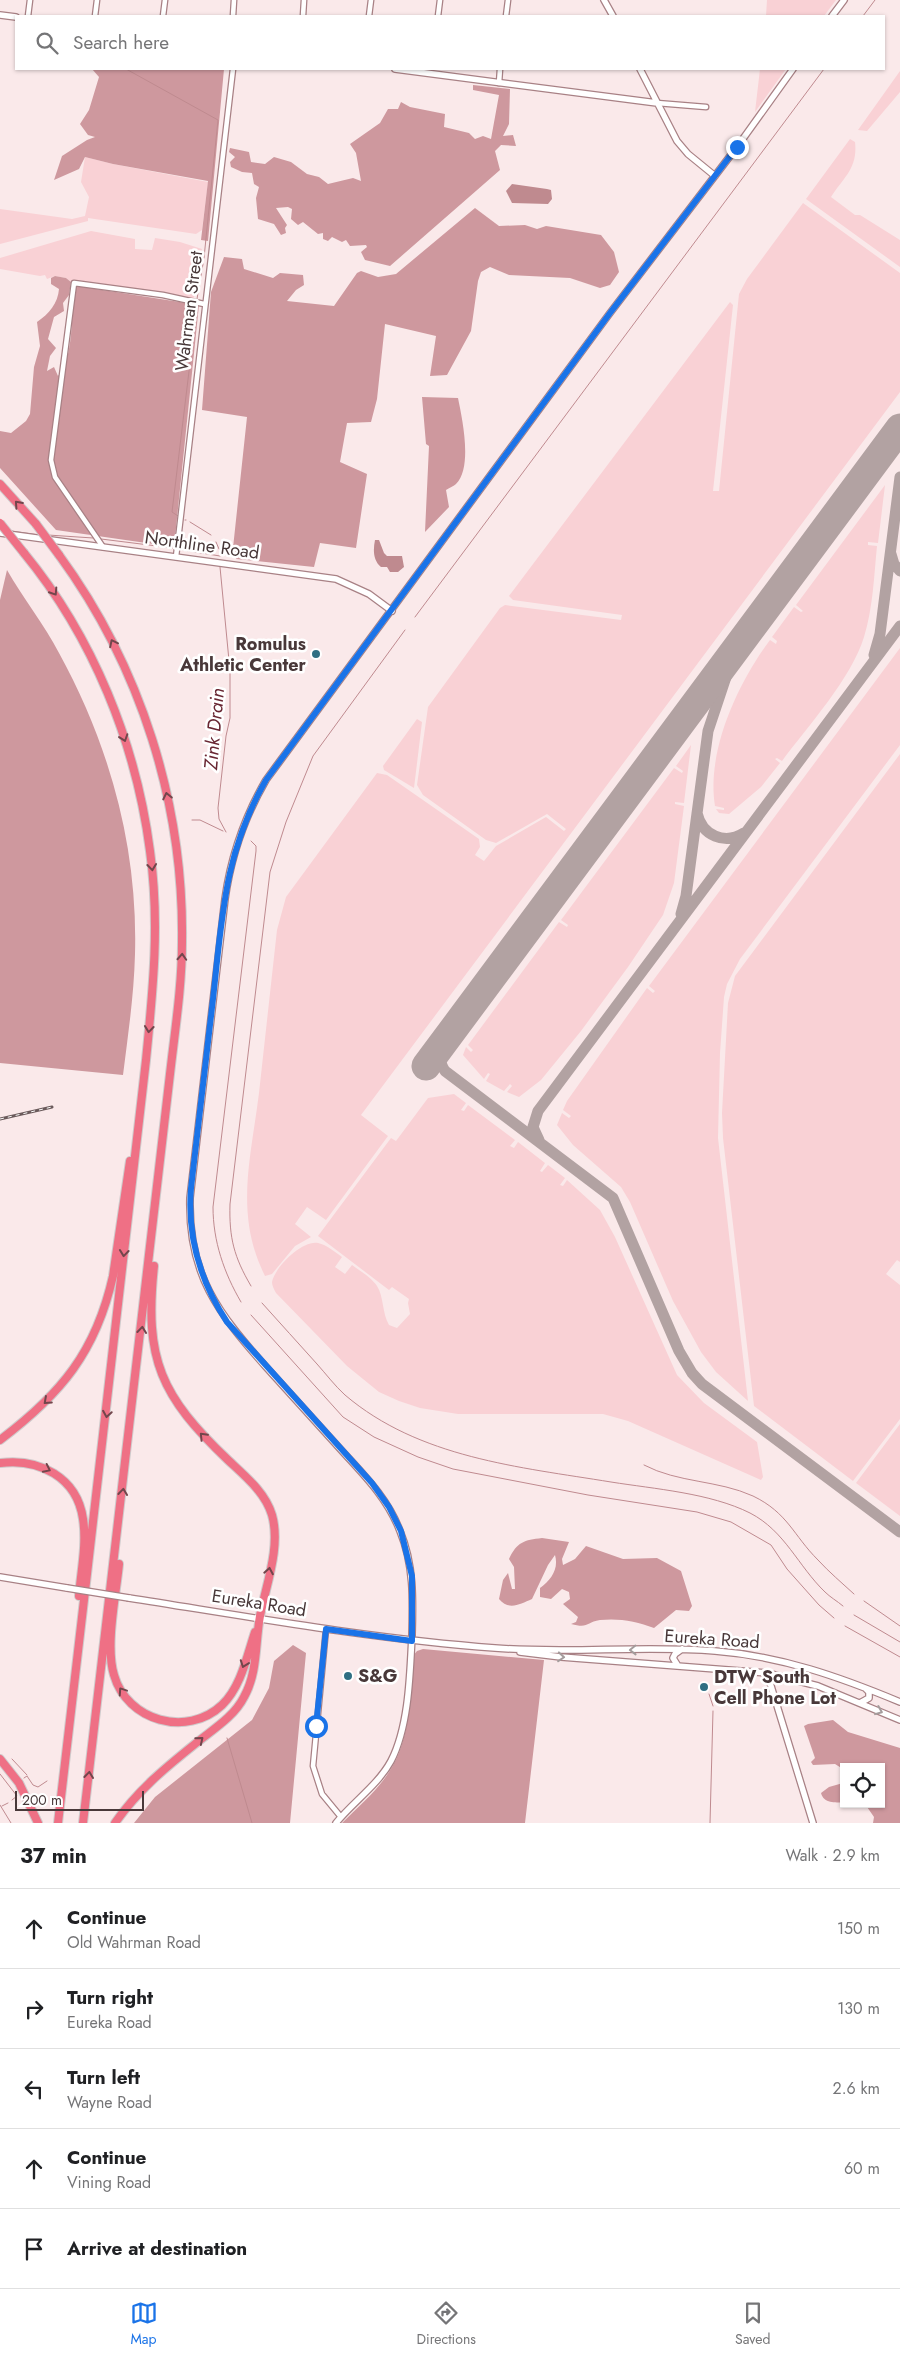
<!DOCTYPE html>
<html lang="en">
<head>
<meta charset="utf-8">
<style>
  :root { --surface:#fff; --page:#f2f2f2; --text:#202124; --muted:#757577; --line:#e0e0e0; --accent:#1a73e8 }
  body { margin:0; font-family:Jost,sans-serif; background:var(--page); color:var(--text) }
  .controls { position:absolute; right:15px; bottom:15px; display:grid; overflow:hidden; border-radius:0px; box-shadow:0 1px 4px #0004 }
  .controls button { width:45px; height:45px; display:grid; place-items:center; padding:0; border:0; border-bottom:1px solid var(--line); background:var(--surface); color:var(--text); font:25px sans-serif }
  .scale { position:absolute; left:15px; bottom:12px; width:129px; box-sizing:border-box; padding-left:5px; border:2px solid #483839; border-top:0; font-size:14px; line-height:18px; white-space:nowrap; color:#483839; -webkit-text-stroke:4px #fff; paint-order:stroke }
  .stop { position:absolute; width:15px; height:15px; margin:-11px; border:4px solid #1a73e8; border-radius:50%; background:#fff }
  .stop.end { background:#1a73e8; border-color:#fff; box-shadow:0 1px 5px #0008 }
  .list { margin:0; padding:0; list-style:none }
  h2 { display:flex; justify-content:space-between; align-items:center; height:65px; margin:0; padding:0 20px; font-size:21px }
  h2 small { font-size:16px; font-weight:400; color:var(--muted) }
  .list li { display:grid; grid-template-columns:32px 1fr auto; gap:15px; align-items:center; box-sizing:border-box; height:80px; padding:0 20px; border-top:1px solid var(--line) }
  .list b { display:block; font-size:19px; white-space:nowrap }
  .list p { margin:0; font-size:16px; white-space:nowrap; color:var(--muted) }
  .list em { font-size:16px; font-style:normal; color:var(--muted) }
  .icon { flex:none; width:28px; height:28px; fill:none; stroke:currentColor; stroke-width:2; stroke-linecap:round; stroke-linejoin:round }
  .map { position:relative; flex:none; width:900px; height:1823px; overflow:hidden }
  .search { position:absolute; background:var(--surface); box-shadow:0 1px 4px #0004; left:15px; right:15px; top:15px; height:55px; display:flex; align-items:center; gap:12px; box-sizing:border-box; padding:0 18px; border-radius:0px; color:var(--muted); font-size:19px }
  .sheet { height:465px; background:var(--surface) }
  nav { display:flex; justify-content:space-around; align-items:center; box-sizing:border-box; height:70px; border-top:1px solid var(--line); background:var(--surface); font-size:14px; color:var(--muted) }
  nav a { display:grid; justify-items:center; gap:2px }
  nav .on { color:var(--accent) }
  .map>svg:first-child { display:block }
  .green { fill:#f9d1d5 }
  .forest { fill:#ce989e }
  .water { fill:#bf8a8f }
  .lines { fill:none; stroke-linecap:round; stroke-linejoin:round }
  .stream { stroke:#bf8a8f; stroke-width:1 }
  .taxiway { stroke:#b2a2a2; stroke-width:11 }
  .runway { stroke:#b2a2a2; stroke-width:29 }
  .street-casing { stroke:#a88185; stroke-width:7 }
  .secondary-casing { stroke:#a88185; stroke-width:8 }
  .highway-casing { stroke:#cfcbcc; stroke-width:10 }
  .street { stroke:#fff; stroke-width:4.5 }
  .secondary { stroke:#fff; stroke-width:5.5 }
  .highway { stroke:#ef7085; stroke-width:8 }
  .rail-casing { stroke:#6a5a5b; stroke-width:3 }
  .rail { stroke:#fff; stroke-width:1; stroke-dasharray:4; stroke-linecap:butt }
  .secondary-bridge-casing { stroke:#a88185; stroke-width:8; stroke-linecap:butt }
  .highway-bridge-casing { stroke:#cfcbcc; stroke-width:10; stroke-linecap:butt }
  .secondary-bridge { stroke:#fff; stroke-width:5.5 }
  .highway-bridge { stroke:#ef7085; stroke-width:8 }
  .oneway { stroke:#72464c }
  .oneway2 { stroke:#a49c9c }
  .route { stroke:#1a73e8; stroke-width:6 }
  .poi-dot { fill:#2f6f83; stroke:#fff; stroke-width:2 }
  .labels { text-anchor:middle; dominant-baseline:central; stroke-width:5; stroke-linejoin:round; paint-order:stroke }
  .street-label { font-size:18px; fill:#483839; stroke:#fff }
  .poi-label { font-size:18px; font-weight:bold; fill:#483839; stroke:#fff; text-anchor:start }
  .water-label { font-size:19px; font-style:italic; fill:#692733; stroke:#fff }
</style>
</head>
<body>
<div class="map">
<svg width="900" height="1823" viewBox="0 0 900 1823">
  <rect width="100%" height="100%" fill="#fae9ea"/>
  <path class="green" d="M767 0H836L824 16H766Z
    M760 69H786L755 112Z
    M900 71V92L867 131 858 130Z
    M850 139 855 142C858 168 844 177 831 197L855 215H860L900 240V267L806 199Z
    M85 157 113 164 208 182 202 230 196 234 88 218V221L0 244V209L72 219 85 216 89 197 81 182Z
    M803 203 900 273V392L361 1115 388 1136 326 1220 307 1207 295 1224 311 1237 295 1246 272 1274 265 1276C234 1214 251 1158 259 1093 265 1039 271 984 277 930L286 897 377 773 387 775 479 839 480 847 475 855 484 861 496 846 546 817 564 831 566 829 547 814 496 843 486 840 423 795 417 785 428 707 500 608 505 605 621 620 622 615 513 600 509 596 730 302 733 305 713 491H719L739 294 747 279Z
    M91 231 135 239V249L152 250 155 238 180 242 202 249 193 303 117 290 76 286 66 278 55 276 47 279 45 275 40 276 0 269V258Z
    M885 485 878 543 868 542V545L877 546C874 576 873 608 864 637 851 679 808 726 782 761L777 758 775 759 780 763 761 787 729 814 719 813 716 809 724 810V808L715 806C706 751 738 683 770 640L776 644 777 641 772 637 794 607 801 612 803 611 796 605Z
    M900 648V745L740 959 727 984 724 997 720 1053 718 1138 748 1401 716 1372 701 1352 673 1301 630 1202 621 1187 573 1145 557 1125 562 1113 569 1118 571 1116 563 1110 567 1101 647 988 653 993 655 991 649 986Z
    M417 719 422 722 414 788 384 770 383 766Z
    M691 745 684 803 675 802V804L684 806 674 883 663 915 628 967 581 1031 541 1080 519 1097 507 1092 512 1086 510 1084 504 1091 486 1081 490 1074 488 1073 484 1079 463 1055 466 1047 471 1052 473 1050 468 1045 559 922 567 927 568 925 561 920 674 768 682 773 683 771 676 766Z
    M900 754V1262L897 1260 886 1274 900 1285V1419L853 1481 754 1406 723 1138 722 1113 728 1003 735 976Z
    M454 1094 466 1103 461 1110 464 1111 468 1105 515 1140 510 1146 514 1148 518 1142 545 1163 540 1171 542 1172 548 1165 565 1178 560 1185 563 1186 567 1180 600 1210 615 1237 677 1375 704 1403 757 1442 763 1477 761 1480 628 1421 603 1414H458L420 1408 399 1401 379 1392 347 1366 276 1293C274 1289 272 1286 272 1282 275 1267 302 1240 318 1243 327 1245 335 1252 342 1257L335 1267 345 1274 352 1265C360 1271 371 1277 377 1286 384 1297 382 1313 389 1325L397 1328 410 1314 408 1303 409 1299 392 1287 389 1290 318 1236 391 1138 396 1141 428 1098Z
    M900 1424V1516L856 1483Z"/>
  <path class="forest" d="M92 69H224L208 241 201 240 208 181 113 164 85 157 79 169 54 180 62 156 87 140 95 137 88 135 80 124 89 110 99 77Z
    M473 85 510 89 509 124 503 136 513 135 516 146 501 145 495 151 500 170 390 266 365 260 361 252 367 247 366 245 350 246 346 240 342 242 332 237 328 241 323 239V233L318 234 303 222 298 225 291 219 292 209 288 207 276 208 287 225 285 228 286 233 281 235 274 224 258 219 256 198 259 187 254 184 252 173 242 172 231 167 230 162 235 157 229 152 230 148 249 152 251 162 265 164 274 157 291 162 307 174 319 177 328 184 353 178 361 181 356 153 350 144 380 123 388 109H398L401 102 410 107 445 114 444 127 469 133 475 139 483 136 491 139 499 95 473 90Z
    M475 208 499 226 525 225 537 229 546 226 601 235 614 252 619 272 610 285 600 288 570 278 509 275 490 267 481 272 478 281 471 331 447 375 430 376 436 336 385 324 377 399 371 422 347 423 340 462 367 474 356 548 320 543 314 567 236 559 233 548 247 417 202 410 211 292 224 257 242 259 244 269 273 278 280 273 303 275 304 285 296 290 287 301 334 306 357 273 361 271 378 277 396 274Z
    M55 276 66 278 71 282 69 295 63 303 64 311 54 317 48 339 56 348 50 356 47 371 54 367 58 376C74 358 71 316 74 292L77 286 199 305 174 547 56 530 0 468V431L11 433 26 421 30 414 34 367 40 346 37 322C49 314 58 303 59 289L51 284V278Z
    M422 397 458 398C462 418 473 467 456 484 454 486 449 488 446 490L449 507 425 532 429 446 426 444Z
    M7 570C23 598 44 624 59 653 110 746 138 848 135 954 134 995 128 1035 123 1075L0 1063V600Z
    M542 1538 569 1542 562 1559 563 1565 575 1559 586 1546 623 1559 657 1558 681 1571 692 1606 689 1611 676 1610 654 1628C637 1621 618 1618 600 1620 586 1622 589 1629 571 1624L576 1622 578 1617 563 1604 570 1599 569 1592 562 1589 551 1599 540 1597V1588C551 1580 559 1569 555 1555L548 1565 532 1599C520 1604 509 1611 499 1599L503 1580 508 1573 512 1589H515L514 1567 509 1559C517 1542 524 1540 542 1538Z
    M293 1645 306 1653 290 1823H134L155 1797 252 1720 269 1688 274 1661Z
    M423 1649 544 1660 525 1823H342C358 1807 377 1791 389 1772 411 1739 410 1695 413 1656L417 1651Z
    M833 1720 848 1732 900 1748V1823H873L874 1817 865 1804H881V1767H844V1803C835 1802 824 1804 821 1793L829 1787 843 1783V1769L835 1764 813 1765 811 1762 815 1758 804 1726 808 1724Z"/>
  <path class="water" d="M512 184 547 189 551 190 552 199 548 204 512 203 506 191Z
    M375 540H379L384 553 387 556H402L404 567 398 572H390L387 567H381C373 560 373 550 375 540Z"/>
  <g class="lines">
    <path class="stream" d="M863 16 875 0
      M126 69 218 120 204 258
      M197 299 203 264
      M178 516 172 512 197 305
      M185 520H186
      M190 522 211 535
      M11 531 39 535
      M48 535 93 538
      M101 539 173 548
      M216 542 219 549
      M183 550 220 556
      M220 567 230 671V718L226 736 218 808 219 819 226 832
      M415 617 824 69
      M192 820H200L223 831
      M251 1286C234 1257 229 1238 230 1204L270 872 286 822 313 756 405 630
      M241 1302C224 1273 213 1241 213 1207L256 851V846L251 841
      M262 1303C280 1323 299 1344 317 1364 326 1374 335 1386 345 1395 419 1458 519 1467 611 1482 655 1489 710 1493 750 1513 785 1531 798 1566 825 1592 830 1597 837 1601 843 1606
      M251 1315 343 1417 374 1437 418 1457 453 1469 588 1495 697 1512 731 1522 771 1545 787 1569 819 1605 834 1618
      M644 1465C678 1483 718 1480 753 1496 788 1513 793 1535 818 1560 829 1572 842 1583 854 1594
      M864 1601 900 1626
      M854 1615 900 1642
      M845 1626 900 1657
      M709 1694 713 1706
      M227 1738 252 1823
      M12 1759 27 1775
      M0 1774 17 1796 12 1800
      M24 1778 27 1776 33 1785 38 1787 47 1781
      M0 1805 11 1823
      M2 1806 8 1803
      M710 1823 713 1711"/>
    <path class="taxiway" d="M891 554 894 564 900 571
      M874 655 880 634 900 477
      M697 813C702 836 725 845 744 833
      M681 914 686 896 708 731 728 671 750 629
      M444 1043C438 1053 439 1062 445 1071L613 1198 679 1351 692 1373 702 1384 900 1532
      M539 1140 533 1127 538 1111 900 626"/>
    <path class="runway" d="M426 1066 900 428"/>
    <defs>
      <path id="street" d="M28 16 30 0
        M95 16 97 0
        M163 16 165 0
        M233 16 234 0
        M303 16 304 0
        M369 16 371 0
        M438 16 440 0
        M506 16 508 0
        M499 83 500 69
        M657 103 706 107
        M103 547 55 477 51 460 74 283 163 295 204 304
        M176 557 233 69
        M326 1629 313 1766 322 1794 341 1817"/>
      <path id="secondary" d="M604 0 613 16
        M0 15 16 17
        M832 16 844 0
        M395 69 657 103
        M640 69 677 141 688 154 715 176
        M0 533 336 579 369 594 392 611
        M0 1577 67 1588
        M129 1598C251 1617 372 1639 495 1648 568 1654 642 1645 715 1651 781 1656 840 1677 900 1702
        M520 1652 561 1657 767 1673 818 1686 900 1720
        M678 1666 673 1658 675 1654 682 1649
        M767 1673 813 1823
        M860 1703 869 1698V1692L866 1689
        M336 1823C353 1802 378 1785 391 1761 409 1726 410 1674 412 1635 413 1599 414 1565 400 1531 388 1499 365 1476 343 1452 318 1424 292 1396 267 1368 218 1313 188 1275 190 1198L225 899C231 856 244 818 266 780L610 313 737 147 793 69"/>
      <path id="highway" d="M0 484 36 524
        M24 553C93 637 136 743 150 851 160 922 153 990 146 1060 140 1113 134 1165 128 1217 106 1419 81 1621 58 1823
        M59 555C141 667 184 804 182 942 182 986 175 1030 170 1074L83 1823
        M0 1440C61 1394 96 1352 113 1276L130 1161
        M0 1463C39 1458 77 1477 83 1519 87 1544 81 1571 79 1596
        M119 1564C116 1595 105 1646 114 1675 127 1721 187 1738 222 1705 241 1687 247 1656 255 1632
        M0 1759 19 1783 38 1823
        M115 1823C137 1791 165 1768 195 1744 212 1730 234 1717 244 1697 258 1672 255 1643 260 1616 266 1585 281 1547 272 1515 265 1492 245 1476 228 1460 161 1396 144 1360 154 1266"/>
    </defs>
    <use href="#street" class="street-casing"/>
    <use href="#secondary" class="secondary-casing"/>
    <use href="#highway" class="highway-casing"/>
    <use href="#street" class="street"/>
    <use href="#secondary" class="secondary"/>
    <use href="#highway" class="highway"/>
    <defs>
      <path id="rail" d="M0 1119 52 1107"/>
    </defs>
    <use href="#rail" class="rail-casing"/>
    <use href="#rail" class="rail"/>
    <defs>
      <path id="secondary-bridge" d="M67 1588 129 1598"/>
      <path id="highway-bridge" d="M0 523 24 553
        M36 524 59 555"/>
    </defs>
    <use href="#secondary-bridge" class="secondary-bridge-casing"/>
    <use href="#highway-bridge" class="highway-bridge-casing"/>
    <use href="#secondary-bridge" class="secondary-bridge"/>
    <use href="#highway-bridge" class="highway-bridge"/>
  </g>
  <defs><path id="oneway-chevron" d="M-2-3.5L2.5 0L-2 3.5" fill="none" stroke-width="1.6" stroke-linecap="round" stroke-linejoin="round" transform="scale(1.25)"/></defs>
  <g class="oneway">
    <use href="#oneway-chevron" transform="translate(18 504) rotate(-132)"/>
    <use href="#oneway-chevron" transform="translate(54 592) rotate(57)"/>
    <use href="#oneway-chevron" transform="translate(113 643) rotate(-116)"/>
    <use href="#oneway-chevron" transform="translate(124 738) rotate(71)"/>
    <use href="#oneway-chevron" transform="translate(167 796) rotate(-102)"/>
    <use href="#oneway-chevron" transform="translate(152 867) rotate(84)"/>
    <use href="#oneway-chevron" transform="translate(182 957) rotate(-87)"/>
    <use href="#oneway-chevron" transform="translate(149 1029) rotate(96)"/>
    <use href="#oneway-chevron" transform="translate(124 1253) rotate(96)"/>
    <use href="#oneway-chevron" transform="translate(142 1330) rotate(-84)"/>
    <use href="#oneway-chevron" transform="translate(47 1401) rotate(138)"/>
    <use href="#oneway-chevron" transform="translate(107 1414) rotate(99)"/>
    <use href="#oneway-chevron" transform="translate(203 1436) rotate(-134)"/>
    <use href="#oneway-chevron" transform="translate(47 1469) rotate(26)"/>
    <use href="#oneway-chevron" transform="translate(123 1492) rotate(-84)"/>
    <use href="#oneway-chevron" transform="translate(269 1571) rotate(-80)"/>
    <use href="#oneway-chevron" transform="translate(244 1664) rotate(110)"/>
    <use href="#oneway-chevron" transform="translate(122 1691) rotate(-124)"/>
    <use href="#oneway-chevron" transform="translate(200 1740) rotate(-39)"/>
    <use href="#oneway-chevron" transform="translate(89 1775) rotate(-83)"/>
  </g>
  <g class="oneway2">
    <use href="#oneway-chevron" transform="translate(633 1650) rotate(179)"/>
    <use href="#oneway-chevron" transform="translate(561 1657) rotate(5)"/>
    <use href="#oneway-chevron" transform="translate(879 1711) rotate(22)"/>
  </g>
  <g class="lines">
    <path class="route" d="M316 1726 326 1629 412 1641V1576L401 1531 389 1507 372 1483 227 1322C200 1281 187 1238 191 1188 198 1125 206 1062 213 999 222 918 224 853 266 780L610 313 737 147"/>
  </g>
  <g class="poi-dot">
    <circle cx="316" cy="654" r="5"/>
    <circle cx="348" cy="1676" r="5"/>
    <circle cx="704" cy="1687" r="5"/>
  </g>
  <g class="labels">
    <g class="street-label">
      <text transform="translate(189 311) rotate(-83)">Wahrman Street</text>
      <text transform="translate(202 545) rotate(8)">Northline Road</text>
      <text transform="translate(259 1603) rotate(9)">Eureka Road</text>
      <text transform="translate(712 1639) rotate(4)">Eureka Road</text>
    </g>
    <g class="poi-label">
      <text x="306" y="644" text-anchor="end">Romulus<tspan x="306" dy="21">Athletic Center</tspan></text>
      <text x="358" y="1676">S&amp;G</text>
      <text x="714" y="1677">DTW South<tspan x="714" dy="21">Cell Phone Lot</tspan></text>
    </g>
    <g class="water-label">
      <text transform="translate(214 729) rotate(-85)">Zink Drain</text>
    </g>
  </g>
</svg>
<div class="controls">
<button><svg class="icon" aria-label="locate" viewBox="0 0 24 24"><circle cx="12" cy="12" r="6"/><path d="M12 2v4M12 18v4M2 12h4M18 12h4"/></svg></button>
</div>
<div class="scale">200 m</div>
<div class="stop" style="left:316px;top:1726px"></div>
<div class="stop end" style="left:737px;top:147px"></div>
<div class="search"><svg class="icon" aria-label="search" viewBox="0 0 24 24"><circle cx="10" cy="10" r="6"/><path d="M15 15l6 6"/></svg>Search here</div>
</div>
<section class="sheet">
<h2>37 min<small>Walk · 2.9 km</small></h2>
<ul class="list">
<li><svg class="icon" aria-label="ahead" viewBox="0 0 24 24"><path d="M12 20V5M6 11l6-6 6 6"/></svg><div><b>Continue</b><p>Old Wahrman Road</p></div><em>150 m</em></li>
<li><svg class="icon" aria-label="right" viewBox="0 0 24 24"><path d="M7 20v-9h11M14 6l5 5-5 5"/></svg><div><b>Turn right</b><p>Eureka Road</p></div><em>130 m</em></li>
<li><svg class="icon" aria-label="left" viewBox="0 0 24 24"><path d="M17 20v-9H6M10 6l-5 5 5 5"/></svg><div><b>Turn left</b><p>Wayne Road</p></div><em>2.6 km</em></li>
<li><svg class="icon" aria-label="ahead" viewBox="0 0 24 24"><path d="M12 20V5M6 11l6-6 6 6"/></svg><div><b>Continue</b><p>Vining Road</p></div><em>60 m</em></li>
<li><svg class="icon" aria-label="arrive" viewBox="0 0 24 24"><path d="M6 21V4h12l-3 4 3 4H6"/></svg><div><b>Arrive at destination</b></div></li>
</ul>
</section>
<nav>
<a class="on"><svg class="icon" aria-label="map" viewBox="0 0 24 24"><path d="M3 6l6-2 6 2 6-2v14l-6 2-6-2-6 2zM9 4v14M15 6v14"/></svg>Map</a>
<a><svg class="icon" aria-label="directions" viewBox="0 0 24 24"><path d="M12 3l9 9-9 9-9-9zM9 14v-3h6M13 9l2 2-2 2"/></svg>Directions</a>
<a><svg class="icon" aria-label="saved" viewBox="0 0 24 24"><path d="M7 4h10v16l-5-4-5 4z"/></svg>Saved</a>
</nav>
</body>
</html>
